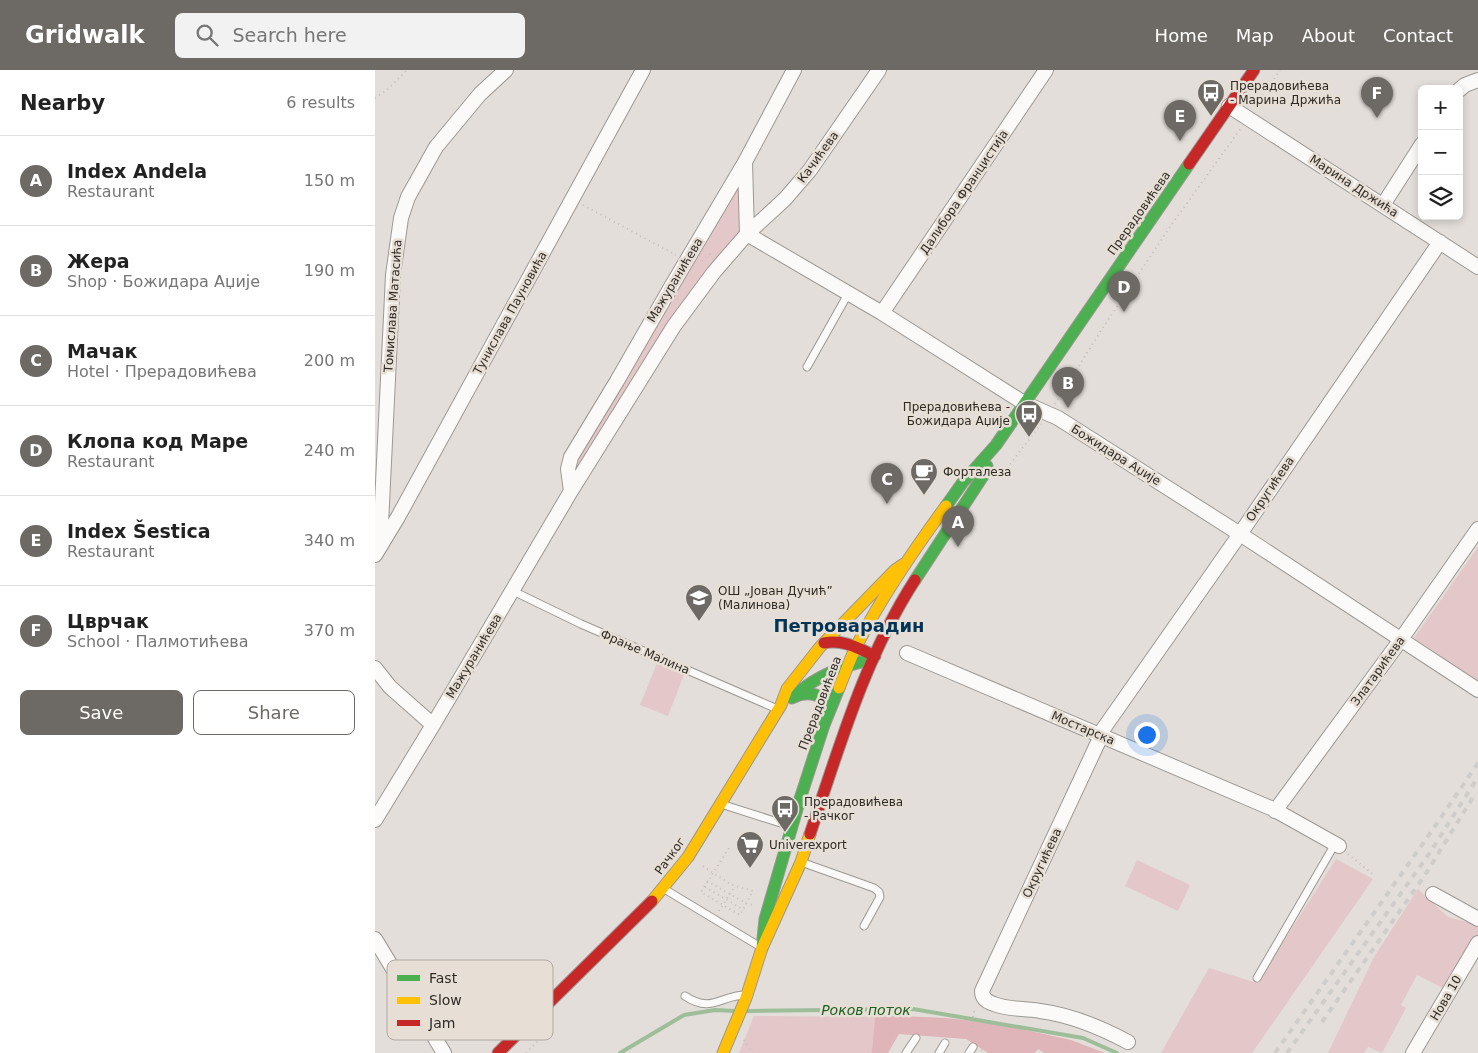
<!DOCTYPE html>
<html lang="en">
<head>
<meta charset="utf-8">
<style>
  :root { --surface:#fff; --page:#f2f2f2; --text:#222; --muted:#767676; --line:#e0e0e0; --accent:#6d6a65 }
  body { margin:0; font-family:"DejaVu Sans",sans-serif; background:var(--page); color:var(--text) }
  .controls { position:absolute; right:15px; top:15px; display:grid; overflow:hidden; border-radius:8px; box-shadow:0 2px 8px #0003 }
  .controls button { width:45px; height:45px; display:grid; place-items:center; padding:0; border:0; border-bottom:1px solid var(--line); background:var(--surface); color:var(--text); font:25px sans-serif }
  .you { position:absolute; left:771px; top:664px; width:18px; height:18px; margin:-12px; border:4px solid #fff; border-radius:50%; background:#1a73e8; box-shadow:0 0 0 8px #1a73e833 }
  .badge { display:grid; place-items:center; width:32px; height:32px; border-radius:50%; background:var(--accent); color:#fff; font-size:16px; font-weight:700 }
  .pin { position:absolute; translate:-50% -41px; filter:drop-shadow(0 1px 2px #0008) }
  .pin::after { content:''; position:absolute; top:26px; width:18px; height:15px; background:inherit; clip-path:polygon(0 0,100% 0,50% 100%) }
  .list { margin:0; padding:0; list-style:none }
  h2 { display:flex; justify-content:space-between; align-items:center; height:65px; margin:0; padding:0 20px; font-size:21px }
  h2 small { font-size:16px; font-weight:400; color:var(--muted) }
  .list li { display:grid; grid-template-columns:32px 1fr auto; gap:15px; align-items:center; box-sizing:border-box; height:90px; padding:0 20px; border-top:1px solid var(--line) }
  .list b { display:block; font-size:19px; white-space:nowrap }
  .list p { margin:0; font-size:16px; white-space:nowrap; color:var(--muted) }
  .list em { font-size:16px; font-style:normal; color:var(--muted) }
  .actions { display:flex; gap:10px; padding:15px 20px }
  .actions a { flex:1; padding:11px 0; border:1px solid var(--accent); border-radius:8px; text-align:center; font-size:18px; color:var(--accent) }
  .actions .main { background:var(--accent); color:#fff }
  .icon { flex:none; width:28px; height:28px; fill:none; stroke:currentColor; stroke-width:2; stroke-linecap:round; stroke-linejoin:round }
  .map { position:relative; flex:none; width:1103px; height:983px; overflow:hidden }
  header { display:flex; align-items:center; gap:30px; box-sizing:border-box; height:70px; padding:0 25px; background:var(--accent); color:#fff }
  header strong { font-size:24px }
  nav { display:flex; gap:28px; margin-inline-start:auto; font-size:18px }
  .search { width:350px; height:45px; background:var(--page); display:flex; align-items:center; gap:12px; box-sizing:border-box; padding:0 18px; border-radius:8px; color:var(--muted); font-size:19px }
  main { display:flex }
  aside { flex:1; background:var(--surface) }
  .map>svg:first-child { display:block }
  .green { fill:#e4c7c8 }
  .forest { fill:#e0b5b9 }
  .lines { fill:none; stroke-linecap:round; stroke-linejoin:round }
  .stream { stroke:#9dbe99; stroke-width:4 }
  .lane-casing { stroke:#9c9894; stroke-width:9 }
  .street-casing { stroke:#9c9894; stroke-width:16 }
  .fast-casing { stroke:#9c9894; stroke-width:13 }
  .slow-casing { stroke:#9c9894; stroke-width:13 }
  .jam-casing { stroke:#9c9894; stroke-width:13 }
  .path { stroke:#c0bfbe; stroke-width:2; stroke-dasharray:1 4; stroke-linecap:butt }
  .lane { stroke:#fbfaf9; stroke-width:7 }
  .street { stroke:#fbfaf9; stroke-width:14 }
  .fast { stroke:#4caf50; stroke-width:11 }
  .slow { stroke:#ffc107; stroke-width:11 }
  .jam { stroke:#c62828; stroke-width:11 }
  .rail { stroke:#cecdcb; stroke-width:4; stroke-dasharray:6 6; stroke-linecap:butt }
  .labels { text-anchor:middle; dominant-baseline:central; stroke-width:5; stroke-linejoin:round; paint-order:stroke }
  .poi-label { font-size:12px; fill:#2e2b27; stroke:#e7dfd5; text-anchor:start }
  .street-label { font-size:12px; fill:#2e2b27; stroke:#e7dfd5 }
  .water-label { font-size:14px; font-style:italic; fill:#1a601f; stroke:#e7dfd5 }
  .district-label { font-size:18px; font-weight:bold; fill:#013558; stroke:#e7dfd5 }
  .key { fill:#e7dfd5; stroke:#b0a9a1; stroke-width:1 }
  .key-label { font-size:14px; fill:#2e2b27 }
</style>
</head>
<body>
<header>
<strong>Gridwalk</strong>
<div class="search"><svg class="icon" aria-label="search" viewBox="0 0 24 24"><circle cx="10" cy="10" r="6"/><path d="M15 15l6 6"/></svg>Search here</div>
<nav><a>Home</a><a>Map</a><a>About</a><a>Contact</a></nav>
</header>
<main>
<aside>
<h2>Nearby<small>6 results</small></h2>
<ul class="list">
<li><span class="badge">A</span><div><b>Index Andela</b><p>Restaurant</p></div><em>150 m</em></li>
<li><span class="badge">B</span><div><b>Жера</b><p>Shop · Божидара Аџије</p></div><em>190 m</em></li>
<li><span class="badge">C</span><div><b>Мачак</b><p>Hotel · Прерадовићева</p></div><em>200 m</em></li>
<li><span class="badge">D</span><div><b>Клопа код Маре</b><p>Restaurant</p></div><em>240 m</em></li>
<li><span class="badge">E</span><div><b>Index Šestica</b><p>Restaurant</p></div><em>340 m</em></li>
<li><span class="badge">F</span><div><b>Цврчак</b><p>School · Палмотићева</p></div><em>370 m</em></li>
</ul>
<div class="actions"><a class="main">Save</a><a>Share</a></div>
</aside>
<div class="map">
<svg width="1103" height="983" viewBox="0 0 1103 983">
  <rect width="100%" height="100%" fill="#e3ded9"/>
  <path class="green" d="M368 101 370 163 197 416 195 399Z
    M1103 477V611L1039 568Z
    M283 591 310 602 293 646 265 635Z
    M961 789 998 809 877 983H786L834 898 882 913Z
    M762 790 815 815 803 841 750 816Z
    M1043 819 1073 847 1103 855V867L1072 920 1042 905 1026 935 1031 938 1007 983 993 977 989 983H953L999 887Z
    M379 946 500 947 497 980 496 983H364Z"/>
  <path class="forest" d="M526 946 571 948 619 953 696 970 730 983H669L663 979 660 983H613L591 969 524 964 513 983H496L497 980 500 947Z"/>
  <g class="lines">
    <path class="stream" d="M372 941 538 939 708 968 742 983
      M245 983 309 945 340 940 360 941"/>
    <defs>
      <path id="lane" d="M432 297 473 224
        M138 521 206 554 400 638
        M349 735 415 756
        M426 792 499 818 504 822 505 827 489 856
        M291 820 384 876
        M882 908 960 774
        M310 926C337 944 345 925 371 925
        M531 983 541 968
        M564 983 570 973
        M594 983 598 977"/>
      <path id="street" d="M1084 20 1090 15 1103 10
        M854 36 1103 197
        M370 92 372 164
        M1008 135 1047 74
        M372 164 507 243 649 333 683 348 865 464 1103 620
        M507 243 671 0
        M196 421 193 399 196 387 242 311 296 217 370 92 419 0
        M5 475 18 205 26 148 33 127 61 77 105 24 131 0
        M0 485 23 447 268 0
        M532 583 898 739 964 776
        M0 598 15 617 58 655
        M724 665 865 464 1065 172
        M726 666 607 921C607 928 612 932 619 934 633 940 650 938 665 941 696 945 725 957 753 972
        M900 741 1022 575 1103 459
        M0 750 58 655 196 421 299 256 339 202 372 164 410 129 435 100 504 0
        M1058 824 1103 849
        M0 869 69 983
        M1038 983 1103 873"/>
      <path id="fast" d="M571 436 588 412 621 375 814 94
        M540 510 608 406 612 396
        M419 626C442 605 468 596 498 589
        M417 628C432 620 444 624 457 634
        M387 878 390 849 425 729 449 655 464 618"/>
      <path id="slow" d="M464 618C470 604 475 589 482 575 507 526 538 481 571 436
        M277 831 313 787 406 635 412 619 445 577 520 500 529 494
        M348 983 371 928 387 878 426 792 435 764"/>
      <path id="jam" d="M814 94 879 0
        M449 573C468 569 483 578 500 586
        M435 764C464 678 490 587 540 510
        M123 983 277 831"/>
    </defs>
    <use href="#lane" class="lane-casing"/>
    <use href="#street" class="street-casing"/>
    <use href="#fast" class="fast-casing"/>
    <use href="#slow" class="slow-casing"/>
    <use href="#jam" class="jam-casing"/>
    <path class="path" d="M0 28 12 20 32 0
      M880 38 905 0
      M208 135 301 185
      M327 191 338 182
      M680 334 727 259 795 157 866 58
      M626 406 666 354
      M973 784 1000 806
      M328 796 355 814 378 821 365 845 326 822 354 778
      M332 811 372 834 378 835
      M330 817 369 840
      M344 841 360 816
      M597 967 598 944 601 938
      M369 970 377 983
      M606 980 610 983
      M151 983 175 959"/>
    <use href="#lane" class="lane"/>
    <use href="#street" class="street"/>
    <use href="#fast" class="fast"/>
    <use href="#slow" class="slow"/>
    <use href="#jam" class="jam"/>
    <path class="rail" d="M947 952 1050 805 1100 724
      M900 983 1056 762 1103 693
      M912 983 1054 784 1103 707"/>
  </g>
  <defs>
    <symbol id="bus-pin" viewBox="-11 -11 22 30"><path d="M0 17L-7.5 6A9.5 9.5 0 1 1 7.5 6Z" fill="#6d6a65" stroke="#e7dfd5"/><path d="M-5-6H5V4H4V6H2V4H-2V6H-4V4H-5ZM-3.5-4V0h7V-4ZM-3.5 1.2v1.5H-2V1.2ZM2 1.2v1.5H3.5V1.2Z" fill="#fff"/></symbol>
    <symbol id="cafe-pin" viewBox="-11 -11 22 30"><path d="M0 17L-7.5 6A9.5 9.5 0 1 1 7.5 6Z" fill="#6d6a65" stroke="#e7dfd5"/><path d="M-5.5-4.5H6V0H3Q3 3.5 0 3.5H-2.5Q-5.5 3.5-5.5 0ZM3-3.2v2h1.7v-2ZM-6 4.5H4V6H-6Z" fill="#fff"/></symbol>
    <symbol id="school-pin" viewBox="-11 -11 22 30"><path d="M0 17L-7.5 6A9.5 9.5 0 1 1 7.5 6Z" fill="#6d6a65" stroke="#e7dfd5"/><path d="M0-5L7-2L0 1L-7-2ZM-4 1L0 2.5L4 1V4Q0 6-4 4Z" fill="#fff"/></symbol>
    <symbol id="supermarket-pin" viewBox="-11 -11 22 30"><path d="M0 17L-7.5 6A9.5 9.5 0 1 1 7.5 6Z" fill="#6d6a65" stroke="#e7dfd5"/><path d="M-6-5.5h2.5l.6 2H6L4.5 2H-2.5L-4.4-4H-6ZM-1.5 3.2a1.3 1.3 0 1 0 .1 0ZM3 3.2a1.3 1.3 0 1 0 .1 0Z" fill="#fff"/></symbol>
  </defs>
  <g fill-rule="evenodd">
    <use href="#bus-pin" x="820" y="7" width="32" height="43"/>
    <use href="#bus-pin" x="638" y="328" width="32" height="43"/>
    <use href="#cafe-pin" x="533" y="386" width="32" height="43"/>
    <use href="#school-pin" x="308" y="512" width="32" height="43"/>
    <use href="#bus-pin" x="394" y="723" width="32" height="43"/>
    <use href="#supermarket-pin" x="359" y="759" width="32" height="43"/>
  </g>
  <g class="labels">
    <g class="poi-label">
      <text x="855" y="16">Прерадовићева<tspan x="855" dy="14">- Марина Држића</tspan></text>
      <text x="635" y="337" text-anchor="end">Прерадовићева -<tspan x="635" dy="14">Божидара Аџије</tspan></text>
      <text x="568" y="402">Форталеза</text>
      <text x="343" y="521">ОШ „Јован Дучић”<tspan x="343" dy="14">(Малинова)</tspan></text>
      <text x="429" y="732">Прерадовићева<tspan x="429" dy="14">- Рачког</tspan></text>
      <text x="394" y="775">Univerexport</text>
    </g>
    <g class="street-label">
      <text transform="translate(443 87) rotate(-54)">Качићева</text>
      <text transform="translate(979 116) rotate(33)">Марина Држића</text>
      <text transform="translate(589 122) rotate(-56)">Далибора Францистија</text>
      <text transform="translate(764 143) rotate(-55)">Прерадовићева</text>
      <text transform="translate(300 210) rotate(-59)">Мажуранићева</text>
      <text transform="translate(18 236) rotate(-86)">Томислава Матасића</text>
      <text transform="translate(135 243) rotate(-61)">Тунислава Пауновића</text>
      <text transform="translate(741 385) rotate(32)">Божидара Аџије</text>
      <text transform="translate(895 419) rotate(-56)">Округићева</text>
      <text transform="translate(270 582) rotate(23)">Фрање Малина</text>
      <text transform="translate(99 586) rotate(-59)">Мажуранићева</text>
      <text transform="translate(1003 601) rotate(-54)">Златарићева</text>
      <text transform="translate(445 633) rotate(-69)">Прерадовићева</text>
      <text transform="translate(708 658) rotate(23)">Мостарска</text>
      <text transform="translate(295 786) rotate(-54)">Рачког</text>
      <text transform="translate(667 793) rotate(-65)">Округићева</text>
      <text transform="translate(1071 928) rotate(-60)">Нова 10</text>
    </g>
    <g class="water-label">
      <text x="491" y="940">Роков поток</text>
    </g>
    <g class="district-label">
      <text x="474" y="555">Петроварадин</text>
    </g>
  </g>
  <rect x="12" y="890" width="166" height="80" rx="8" class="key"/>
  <rect x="22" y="905" width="23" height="6" fill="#4caf50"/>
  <rect x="22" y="927" width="23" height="7" fill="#ffc107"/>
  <rect x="22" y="950" width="23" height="6" fill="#c62828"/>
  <g class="key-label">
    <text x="54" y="913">Fast</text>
    <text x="54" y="935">Slow</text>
    <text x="54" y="958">Jam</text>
  </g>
</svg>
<div class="controls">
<button>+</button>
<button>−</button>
<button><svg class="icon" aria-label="layers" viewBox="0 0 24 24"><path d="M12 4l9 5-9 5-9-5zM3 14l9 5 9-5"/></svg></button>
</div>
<div class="you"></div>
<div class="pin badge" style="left:583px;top:477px">A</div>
<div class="pin badge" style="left:693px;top:338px">B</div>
<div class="pin badge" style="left:512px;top:434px">C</div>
<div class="pin badge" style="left:749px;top:242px">D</div>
<div class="pin badge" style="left:805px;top:71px">E</div>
<div class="pin badge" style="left:1002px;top:48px">F</div>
</div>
</main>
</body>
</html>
